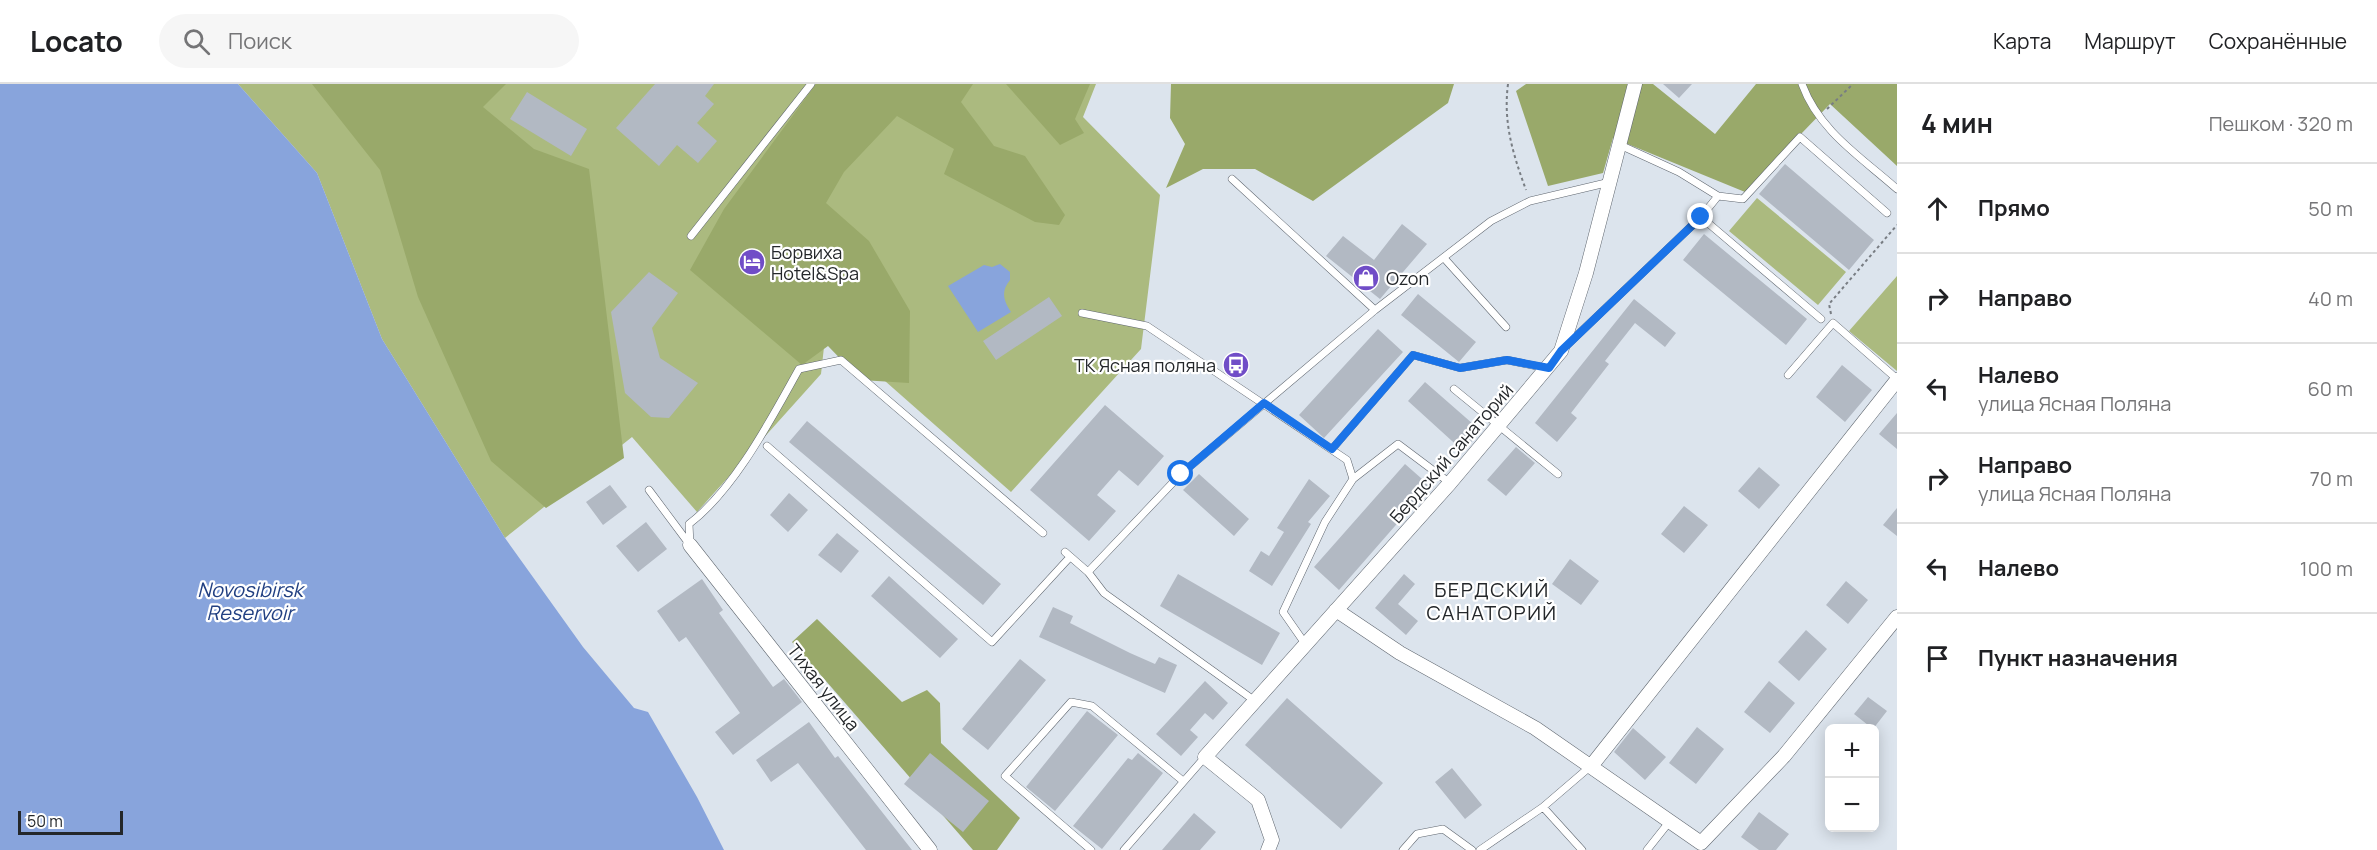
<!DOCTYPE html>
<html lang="ru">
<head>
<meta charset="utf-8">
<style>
  :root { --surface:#fff; --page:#f6f6f6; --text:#202124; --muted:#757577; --line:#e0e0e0 }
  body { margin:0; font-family:Manrope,sans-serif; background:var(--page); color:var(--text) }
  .controls { position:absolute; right:18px; bottom:18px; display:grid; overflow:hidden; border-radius:9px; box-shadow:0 3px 15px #0003 }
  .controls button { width:54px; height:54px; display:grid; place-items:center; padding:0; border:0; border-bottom:2px solid var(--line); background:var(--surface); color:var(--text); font:30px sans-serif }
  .scale { position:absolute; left:18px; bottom:15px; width:105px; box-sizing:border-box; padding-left:6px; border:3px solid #24272a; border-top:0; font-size:16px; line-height:21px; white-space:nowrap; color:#24272a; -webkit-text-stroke:4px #fff; paint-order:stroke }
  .stop { position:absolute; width:18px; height:18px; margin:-14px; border:4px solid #1a73e8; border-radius:50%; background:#fff }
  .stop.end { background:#1a73e8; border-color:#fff; box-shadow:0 2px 6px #0008 }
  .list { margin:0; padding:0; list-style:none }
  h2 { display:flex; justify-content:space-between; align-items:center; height:78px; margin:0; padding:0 24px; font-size:26px }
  h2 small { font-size:20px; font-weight:400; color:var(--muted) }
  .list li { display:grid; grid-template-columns:39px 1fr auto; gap:18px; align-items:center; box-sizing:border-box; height:90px; padding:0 24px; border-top:2px solid var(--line) }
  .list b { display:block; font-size:22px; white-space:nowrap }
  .list p { margin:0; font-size:20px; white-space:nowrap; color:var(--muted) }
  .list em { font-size:20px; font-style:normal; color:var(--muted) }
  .icon { flex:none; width:33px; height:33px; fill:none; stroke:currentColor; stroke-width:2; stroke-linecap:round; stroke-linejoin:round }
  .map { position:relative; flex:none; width:1897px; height:766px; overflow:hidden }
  header { display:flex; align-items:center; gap:36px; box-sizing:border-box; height:84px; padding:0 30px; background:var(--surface); border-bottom:2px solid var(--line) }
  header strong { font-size:28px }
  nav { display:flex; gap:33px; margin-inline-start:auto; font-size:21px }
  .search { width:420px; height:54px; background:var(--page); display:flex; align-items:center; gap:15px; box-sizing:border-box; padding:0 21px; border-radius:33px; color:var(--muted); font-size:22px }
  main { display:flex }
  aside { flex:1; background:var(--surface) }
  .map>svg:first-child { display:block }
  .green { fill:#abba7f }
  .forest { fill:#99a96a }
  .water { fill:#88a4dc }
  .building { fill:#b2b9c3 }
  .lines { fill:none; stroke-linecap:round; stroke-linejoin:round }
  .lane-casing { stroke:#5f666f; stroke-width:8 }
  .street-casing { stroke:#5f666f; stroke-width:15 }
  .path { stroke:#787d83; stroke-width:2; stroke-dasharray:3 3; stroke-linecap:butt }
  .lane { stroke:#fff; stroke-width:7 }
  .street { stroke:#fff; stroke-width:14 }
  .route { stroke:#1a73e8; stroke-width:8 }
  .labels { text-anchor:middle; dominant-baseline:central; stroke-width:4.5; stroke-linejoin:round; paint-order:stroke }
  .poi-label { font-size:18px; fill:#24272a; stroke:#fff; text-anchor:start }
  .street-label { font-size:18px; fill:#24272a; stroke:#fff }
  .water-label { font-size:20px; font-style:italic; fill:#224082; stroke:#fff }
  .neighbourhood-label { font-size:20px; letter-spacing:1.5px; fill:#24272a; stroke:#fff }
</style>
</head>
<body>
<header>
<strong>Locato</strong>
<div class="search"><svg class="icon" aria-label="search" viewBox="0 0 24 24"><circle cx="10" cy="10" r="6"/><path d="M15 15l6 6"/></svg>Поиск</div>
<nav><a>Карта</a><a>Маршрут</a><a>Сохранённые</a></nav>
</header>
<main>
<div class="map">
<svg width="1897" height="766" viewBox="0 0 1897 766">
  <rect width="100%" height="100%" fill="#dce4ed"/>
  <path class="green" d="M238 0H1096L1083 33 1160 111 1141 265 1011 408 826 245 821 290 697 428 632 353 505 454 382 255 317 89Z
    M1757 114 1846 188 1818 221 1729 147Z
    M1897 192V287L1849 247Z"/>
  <path class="forest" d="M312 0H506L483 23 534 65 589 85 624 374 546 424 491 377 418 213 380 86Z
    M816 0H973L961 18 994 62 1025 72 1065 131 1059 141 1035 138 944 90 954 65 897 32 844 88 826 119 869 157 910 227 909 299 861 296 828 262 802 281 690 186 724 125Z
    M1006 0H1090L1075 35 1084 49 1060 61Z
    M1171 0H1454L1448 19 1313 117 1255 85H1203L1166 104 1185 60 1170 34Z
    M1526 0H1653L1715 50 1756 0H1897V82L1830 20 1745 108 1613 54 1603 89 1548 102 1516 7Z
    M817 535 902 618 927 606 940 619 941 659 1020 734 997 766H973L792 558Z"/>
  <path class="water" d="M0 0H238L317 89 382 255 505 454 583 563 634 624 648 628 697 713 724 766H0Z
    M1000 180 1010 188V196C1001 207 1003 216 1011 228L978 248 948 202 984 181 992 183Z"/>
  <path class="building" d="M655 0H714L705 12 714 20 697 39 717 57 698 79 677 61 659 82 616 44Z
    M1663 0H1692L1679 14Z
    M527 8 587 45 571 72 510 35Z
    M1785 80 1874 156 1849 186 1759 110Z
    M1402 140 1427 160 1380 215 1326 172 1343 152 1374 176Z
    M1704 150 1807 235 1786 261 1683 176Z
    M649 188 678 209 652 244 660 274 698 299 669 334 651 333 625 309 611 228Z
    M1418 210 1476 258 1459 278 1401 231Z
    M1049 213 1062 232 996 276 983 257Z
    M1634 215 1676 249 1665 263 1635 239 1605 277 1609 280 1571 329 1577 334 1557 358 1535 339Z
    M1378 245 1403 268 1324 354 1299 331Z
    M1842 281 1872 306 1845 338 1816 313Z
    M1425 298 1481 347 1463 367 1408 317Z
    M1105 321 1164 372 1138 402 1119 386 1097 411 1116 427 1089 457 1030 406Z
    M1897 329V365L1879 350Z
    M807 337 1001 500 983 521 789 358Z
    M1516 363 1535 379 1506 412 1487 396Z
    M1405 380 1430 402 1339 506 1314 483Z
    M1759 383 1780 401 1759 425 1738 407Z
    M1199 390 1249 435 1234 452 1183 406Z
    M1309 395 1330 412 1308 438 1311 440 1272 502 1249 487 1261 467 1269 472 1284 448 1277 444Z
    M610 401 627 423 603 441 586 418Z
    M789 409 808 426 788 448 770 431Z
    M1684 422 1708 441 1684 469 1661 450Z
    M1897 424V452L1883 441Z
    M646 438 667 465 638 488 616 462Z
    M837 449 859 467 841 489 818 471Z
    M1570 475 1599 497 1581 521 1552 500Z
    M1178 490 1280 549 1262 581 1160 522Z
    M1404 490 1415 500 1398 520 1418 537 1406 551 1375 524Z
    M889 492 958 555 940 574 871 512Z
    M702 495 723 526 719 529 773 603 784 595 802 618 733 671 715 648 740 629 686 553 679 558 657 527Z
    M1846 497 1868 516 1848 540 1826 521Z
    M1053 523 1073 532 1070 539 1130 569 1155 580 1159 573 1177 581 1165 609 1039 553Z
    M1806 546 1827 565 1799 597 1778 578Z
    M1020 575 1046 596 988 666 962 645Z
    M1205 597 1228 619 1213 636 1205 629 1190 646 1198 653 1181 672 1156 650Z
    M1769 597 1795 619 1770 649 1744 628Z
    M1868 613 1887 627 1873 645 1854 630Z
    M1287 614 1383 699 1341 745 1245 661Z
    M1087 627 1118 651 1055 727 1026 703Z
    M809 638 835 674 838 672 912 766H866L798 679 771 698 756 676Z
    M1697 643 1724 665 1696 700 1669 679Z
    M1633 644 1666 673 1645 696 1614 668Z
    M930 669 989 717 963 748 904 700Z
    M1138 669 1163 689 1102 765 1073 742 1128 674 1132 676Z
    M1452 684 1482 721 1465 735 1435 698Z
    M1759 728 1789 750 1776 766H1759L1741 753Z
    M1194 729 1216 748 1200 766H1162Z"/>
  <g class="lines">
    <defs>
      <path id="lane" d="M1802 0C1819 47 1861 73 1897 105
        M1620 61 1679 88 1718 112 1743 115 1800 53 1887 129
        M1232 95 1375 226
        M1718 112 1701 133 1821 235
        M691 152 811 0
        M1444 174 1506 243
        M1082 229 1147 242 1347 376 1353 395 1325 438 1283 528 1306 561
        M1565 263 1701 133
        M1788 291 1833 239 1897 295
        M1454 305 1558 390
        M767 362 992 558 1070 473
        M1332 365 1413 271 1460 284 1507 276 1546 284
        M1353 395 1398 360 1450 399
        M649 406 690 461
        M690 461 689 440C735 405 771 335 799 285L841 276 1043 449
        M1065 468 1088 488
        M1255 617 1104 509 1088 488 1181 390 1375 226 1491 137 1530 117 1610 98
        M1543 723 1582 766
        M1091 766 1005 692 1071 618 1092 622 1183 697
        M1124 766 1205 673
        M1403 766 1417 750 1443 745 1472 766
        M1480 766 1543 723 1592 681
        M1647 766 1670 737"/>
      <path id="street" d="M690 461 930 766
        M1336 526 1400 569 1535 644 1701 759 1784 672 1897 533
        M1592 681 1897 296
        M1268 766 1272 756 1258 716 1205 673 1450 399 1561 267 1586 189 1635 0"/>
    </defs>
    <use href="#lane" class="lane-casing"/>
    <use href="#street" class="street-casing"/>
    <path class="path" d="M1508 0C1503 39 1513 70 1526 106
      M1827 25 1853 0
      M1831 230 1829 220 1897 141"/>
    <use href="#lane" class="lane"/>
    <use href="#street" class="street"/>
  </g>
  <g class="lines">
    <path class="route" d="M1181 390 1264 319 1332 365 1413 271 1460 284 1507 276 1549 284 1561 267 1701 133"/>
  </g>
  <defs>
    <symbol id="hotel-disc" viewBox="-11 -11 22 22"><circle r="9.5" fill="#704dc7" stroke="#fff"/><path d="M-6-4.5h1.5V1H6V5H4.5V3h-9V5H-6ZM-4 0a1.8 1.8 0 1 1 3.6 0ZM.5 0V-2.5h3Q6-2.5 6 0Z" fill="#fff"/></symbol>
    <symbol id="shop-disc" viewBox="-11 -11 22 22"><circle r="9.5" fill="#704dc7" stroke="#fff"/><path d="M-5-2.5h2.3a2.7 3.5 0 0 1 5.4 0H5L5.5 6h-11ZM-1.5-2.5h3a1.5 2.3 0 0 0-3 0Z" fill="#fff"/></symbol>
    <symbol id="bus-disc" viewBox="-11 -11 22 22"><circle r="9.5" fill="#704dc7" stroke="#fff"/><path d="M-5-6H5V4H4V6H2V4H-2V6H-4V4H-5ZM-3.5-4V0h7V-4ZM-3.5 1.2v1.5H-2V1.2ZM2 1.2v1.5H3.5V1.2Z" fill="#fff"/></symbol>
  </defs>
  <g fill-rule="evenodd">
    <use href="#hotel-disc" x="737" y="163" width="30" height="30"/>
    <use href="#shop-disc" x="1351" y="179" width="30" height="30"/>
    <use href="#bus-disc" x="1221" y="266" width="30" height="30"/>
  </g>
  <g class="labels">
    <g class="poi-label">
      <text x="771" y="168">Борвиха<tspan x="771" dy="21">Hotel&amp;Spa</tspan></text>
      <text x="1386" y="194">Ozon</text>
      <text x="1216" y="281" text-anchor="end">ТК Ясная поляна</text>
    </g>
    <g class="street-label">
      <text transform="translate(1451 369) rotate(-49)">Бердский санаторий</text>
      <text transform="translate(824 603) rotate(52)">Тихая улица</text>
    </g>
    <g class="water-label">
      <text x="250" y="505">Novosibirsk<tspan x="250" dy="23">Reservoir</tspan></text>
    </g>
    <g class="neighbourhood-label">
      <text x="1492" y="505">БЕРДСКИЙ<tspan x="1492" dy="23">САНАТОРИЙ</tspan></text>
    </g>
  </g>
</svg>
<div class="controls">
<button>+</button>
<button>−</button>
</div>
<div class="scale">50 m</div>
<div class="stop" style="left:1181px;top:390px"></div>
<div class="stop end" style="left:1701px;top:133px"></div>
</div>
<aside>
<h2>4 мин<small>Пешком · 320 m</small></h2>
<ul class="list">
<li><svg class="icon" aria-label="ahead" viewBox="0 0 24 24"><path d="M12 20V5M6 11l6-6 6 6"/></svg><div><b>Прямо</b></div><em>50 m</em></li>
<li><svg class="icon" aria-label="right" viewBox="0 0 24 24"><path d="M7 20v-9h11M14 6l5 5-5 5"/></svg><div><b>Направо</b></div><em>40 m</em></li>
<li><svg class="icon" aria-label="left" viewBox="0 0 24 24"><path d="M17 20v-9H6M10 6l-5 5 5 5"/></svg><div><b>Налево</b><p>улица Ясная Поляна</p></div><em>60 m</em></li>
<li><svg class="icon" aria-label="right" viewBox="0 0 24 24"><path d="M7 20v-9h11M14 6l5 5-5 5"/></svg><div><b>Направо</b><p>улица Ясная Поляна</p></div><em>70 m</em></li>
<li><svg class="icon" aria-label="left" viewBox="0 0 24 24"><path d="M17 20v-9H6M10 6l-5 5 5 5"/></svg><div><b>Налево</b></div><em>100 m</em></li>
<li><svg class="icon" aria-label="arrive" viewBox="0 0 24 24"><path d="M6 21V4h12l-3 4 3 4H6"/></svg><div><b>Пункт назначения</b></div></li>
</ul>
</aside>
</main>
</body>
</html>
